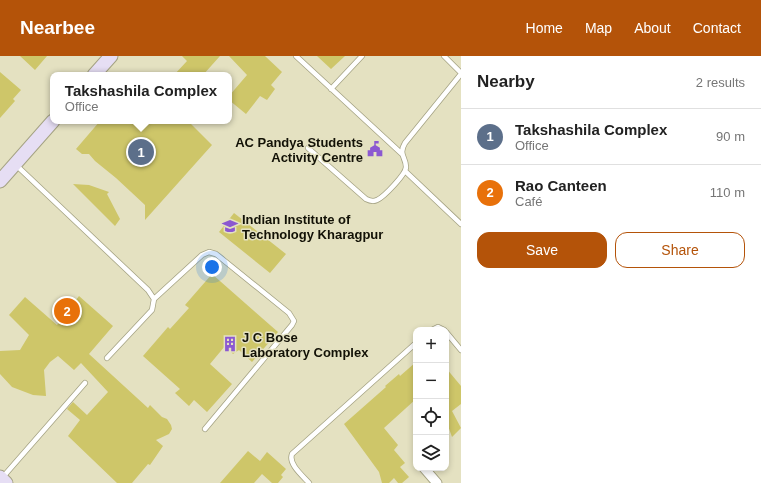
<!DOCTYPE html>
<html lang="en">
<head>
<meta charset="utf-8">
<style>
  :root { --surface:#fff; --page:#f2f2f2; --text:#222; --muted:#767676; --line:#e0e0e0; --accent:#b45309 }
  body { margin:0; font-family:Arial,sans-serif; background:var(--page); color:var(--text) }
  .controls { position:absolute; right:12px; bottom:12px; display:grid; overflow:hidden; border-radius:8px; box-shadow:0 2px 6px #0003 }
  .controls button { width:36px; height:36px; display:grid; place-items:center; padding:0; border:0; border-bottom:1px solid var(--line); background:var(--surface); color:var(--text); font:20px sans-serif }
  .you { position:absolute; left:212px; top:211px; width:14px; height:14px; margin:-10px; border:3px solid #fff; border-radius:50%; background:#1a73e8; box-shadow:0 0 0 6px #1a73e833 }
  .badge { display:grid; place-items:center; width:26px; height:26px; border-radius:50%; background:var(--accent); color:#fff; font-size:13px; font-weight:700 }
  .pin { position:absolute; translate:-50% -50%; border:2px solid #fff; box-shadow:0 1px 4px #0006 }
  .popup { position:absolute; left:50px; top:16px; width:182px; height:52px; box-sizing:border-box; display:grid; place-content:center; border-radius:8px; background:var(--surface); filter:drop-shadow(0 1px 3px #0005); font-size:13px; white-space:nowrap; color:var(--muted) }
  .popup b { font-size:15px; color:var(--text) }
  .popup::after { content:''; position:absolute; left:50%; top:100%; margin-left:-8px; border:8px solid transparent; border-top-color:var(--surface) }
  .list { margin:0; padding:0; list-style:none }
  h2 { display:flex; justify-content:space-between; align-items:center; height:52px; margin:0; padding:0 16px; font-size:17px }
  h2 small { font-size:13px; font-weight:400; color:var(--muted) }
  .list li { display:grid; grid-template-columns:26px 1fr auto; gap:12px; align-items:center; box-sizing:border-box; height:56px; padding:0 16px; border-top:1px solid var(--line) }
  .list b { display:block; font-size:15px; white-space:nowrap }
  .list p { margin:0; font-size:13px; white-space:nowrap; color:var(--muted) }
  .list em { font-size:13px; font-style:normal; color:var(--muted) }
  .actions { display:flex; gap:8px; padding:12px 16px }
  .actions a { flex:1; padding:9px 0; border:1px solid var(--accent); border-radius:12px; text-align:center; font-size:14px; color:var(--accent) }
  .actions .main { background:var(--accent); color:#fff }
  .icon { flex:none; width:22px; height:22px; fill:none; stroke:currentColor; stroke-width:2; stroke-linecap:round; stroke-linejoin:round }
  .map { position:relative; flex:none; width:461px; height:427px; overflow:hidden }
  header { display:flex; align-items:center; gap:24px; box-sizing:border-box; height:56px; padding:0 20px; background:var(--accent); color:#fff }
  header strong { font-size:19px }
  nav { display:flex; gap:22px; margin-inline-start:auto; font-size:14px }
  main { display:flex }
  aside { flex:1; background:var(--surface) }
  .map>svg:first-child { display:block }
  .building { fill:#cec669 }
  .lines { fill:none; stroke-linecap:round; stroke-linejoin:round }
  .lane-casing { stroke:#a4a283; stroke-width:6 }
  .street-casing { stroke:#a4a283; stroke-width:11 }
  .secondary-casing { stroke:#a4a283; stroke-width:15 }
  .lane { stroke:#fff; stroke-width:4.5 }
  .street { stroke:#fff; stroke-width:9 }
  .secondary { stroke:#e6def4; stroke-width:13 }
  .labels { text-anchor:middle; dominant-baseline:central; stroke-width:3; stroke-linejoin:round; paint-order:stroke }
  .poi-label { font-size:13px; font-weight:bold; fill:#121106; stroke:#e4e1c1; text-anchor:start }
</style>
</head>
<body>
<header>
<strong>Nearbee</strong>
<nav><a>Home</a><a>Map</a><a>About</a><a>Contact</a></nav>
</header>
<main>
<div class="map">
<svg width="461" height="427" viewBox="0 0 461 427">
  <rect width="100%" height="100%" fill="#e4e1c1"/>
  <path class="building" d="M20 0H47L35 14Z
    M182 0H220L203 19H174L187 5Z
    M229 0H265L282 16 271 29 275 33 267 44 260 40 246 58 229 44V40L247 19Z
    M317 0H345L331 13Z
    M0 16 21 34 13 43 15 45 0 62Z
    M100 65H188L212 89 145 164V149L116 122 95 105 89 98H82L76 93Z
    M73 128 89 129 109 136 107 138 120 163 115 170Z
    M234 157 286 198 270 217 219 176Z
    M212 218 278 276 252 306 239 294 233 298 225 290 210 308 232 328 207 356 194 344 189 350 175 337 180 333 143 300 168 271 170 273 189 252 185 249Z
    M79 240 113 270 89 298 148 352 150 349 162 361 167 363 171 369 172 373 169 378 156 384 163 390 150 409 148 408 132 427H117L68 380 80 364 67 353 73 346 87 359 108 336 81 307 74 314 58 300 50 306 44 314 46 340 33 339 12 331 0 318V295L20 294 29 279 9 259 25 241 57 269Z
    M416 306V343L384 372 398 389 394 394 405 407 400 411 409 421 402 427H398L394 422 389 427H382L379 416 344 368 386 331 385 330 399 318 400 320Z
    M446 312 461 330V348L452 355 461 372 452 381 446 364Z
    M248 395 260 405 267 396 286 413 281 419 283 421 278 427H272L262 418 254 427H220Z"/>
  <g class="lines">
    <defs>
      <path id="lane" d="M296 0 402 98
        M444 0 461 17
        M331 33 362 0
        M308 92 366 143C370 145 373 146 377 144 384 141 406 118 406 111 406 101 398 99 405 87L461 18
        M16 109 148 234 154 243 152 254 107 302
        M405 115 461 168
        M154 243 202 199 209 196 216 198 289 257 294 265 292 269 205 373
        M432 274 438 271 444 274
        M446 276 461 294
        M2 422 85 327
        M309 427C303 420 288 408 292 398L416 287"/>
      <path id="street" d="M424 412 437 427"/>
      <path id="secondary" d="M94 19 111 0
        M0 125 53 65
        M0 421 6 427"/>
    </defs>
    <use href="#lane" class="lane-casing"/>
    <use href="#street" class="street-casing"/>
    <use href="#secondary" class="secondary-casing"/>
    <use href="#lane" class="lane"/>
    <use href="#street" class="street"/>
    <use href="#secondary" class="secondary"/>
  </g>
  <defs>
    <symbol id="civic-bare" viewBox="-9 -9 18 18"><path d="M-.6-6.5H3V-4.5H.6V-3L4-1V1h2V6H-6V1h2V-1L-.6-3ZM-1.2 2.5V6h2.4V2.5Z" fill="#8b58d1" stroke="#e4e1c1" stroke-width="2.5" paint-order="stroke"/></symbol>
    <symbol id="university-bare" viewBox="-9 -9 18 18"><path d="M0-5L7-2L0 1L-7-2ZM-4 1L0 2.5L4 1V4Q0 6-4 4Z" fill="#8b58d1" stroke="#e4e1c1" stroke-width="2.5" paint-order="stroke"/></symbol>
    <symbol id="building-bare" viewBox="-9 -9 18 18"><path d="M-4-6H4V6H1V3H-1V6H-4ZM-2.5-4.3h1.7v1.8h-1.7ZM.8-4.3h1.7v1.8H.8ZM-2.5-1h1.7V.8h-1.7ZM.8-1h1.7V.8H.8Z" fill="#8b58d1" stroke="#e4e1c1" stroke-width="2.5" paint-order="stroke"/></symbol>
  </defs>
  <g fill-rule="evenodd">
    <use href="#civic-bare" x="364" y="82" width="22" height="22"/>
    <use href="#university-bare" x="219" y="159" width="22" height="22"/>
    <use href="#building-bare" x="219" y="277" width="22" height="22"/>
  </g>
  <g class="labels">
    <g class="poi-label">
      <text x="363" y="86" text-anchor="end">AC Pandya Students<tspan x="363" dy="15">Activity Centre</tspan></text>
      <text x="242" y="163">Indian Institute of<tspan x="242" dy="15">Technology Kharagpur</tspan></text>
      <text x="242" y="281">J C Bose<tspan x="242" dy="15">Laboratory Complex</tspan></text>
    </g>
  </g>
</svg>
<div class="controls">
<button>+</button>
<button>−</button>
<button><svg class="icon" aria-label="locate" viewBox="0 0 24 24"><circle cx="12" cy="12" r="6"/><path d="M12 2v4M12 18v4M2 12h4M18 12h4"/></svg></button>
<button><svg class="icon" aria-label="layers" viewBox="0 0 24 24"><path d="M12 4l9 5-9 5-9-5zM3 14l9 5 9-5"/></svg></button>
</div>
<div class="you"></div>
<div class="pin badge" style="left:141px;top:96px;background:#5c6f8a">1</div>
<div class="popup"><b>Takshashila Complex</b>Office</div>
<div class="pin badge" style="left:67px;top:255px;background:#e8710a">2</div>
</div>
<aside>
<h2>Nearby<small>2 results</small></h2>
<ul class="list">
<li><span class="badge" style="background:#5c6f8a">1</span><div><b>Takshashila Complex</b><p>Office</p></div><em>90 m</em></li>
<li><span class="badge" style="background:#e8710a">2</span><div><b>Rao Canteen</b><p>Café</p></div><em>110 m</em></li>
</ul>
<div class="actions"><a class="main">Save</a><a>Share</a></div>
</aside>
</main>
</body>
</html>
